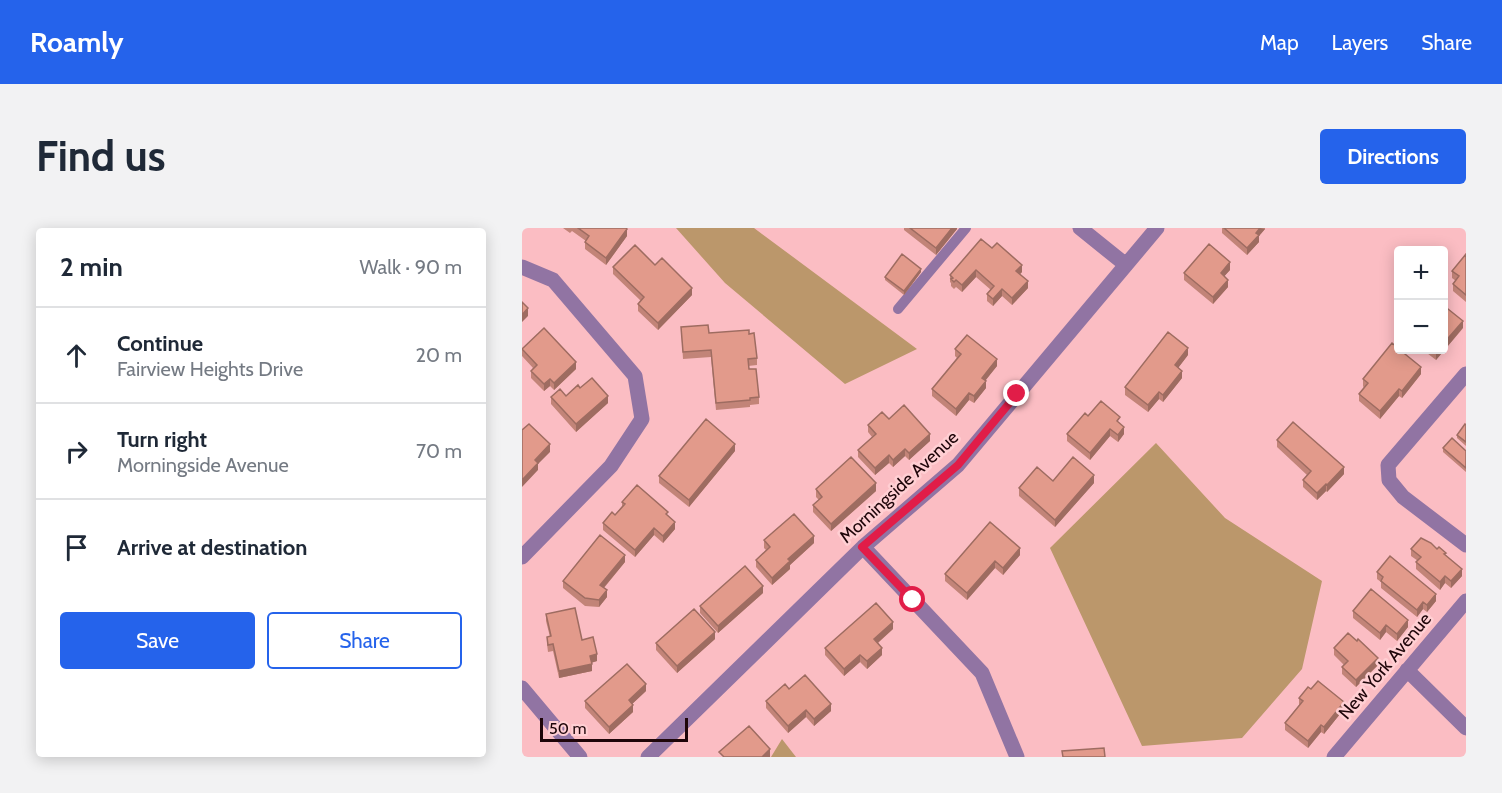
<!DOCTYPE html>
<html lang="en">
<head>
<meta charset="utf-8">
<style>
  :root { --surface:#fff; --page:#f2f2f3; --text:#1f2937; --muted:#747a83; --line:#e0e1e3; --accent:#2563eb }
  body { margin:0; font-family:Cabin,sans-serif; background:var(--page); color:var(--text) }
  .controls { position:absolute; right:18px; top:18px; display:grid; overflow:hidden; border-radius:6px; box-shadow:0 3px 15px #0003 }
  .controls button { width:54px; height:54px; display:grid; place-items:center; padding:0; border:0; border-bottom:2px solid var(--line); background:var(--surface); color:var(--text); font:30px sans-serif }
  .scale { position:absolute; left:18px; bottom:15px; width:148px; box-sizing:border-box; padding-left:6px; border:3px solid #1e0509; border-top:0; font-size:16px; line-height:21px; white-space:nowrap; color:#1e0509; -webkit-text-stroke:4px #ffcfd3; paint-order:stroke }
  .stop { position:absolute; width:18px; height:18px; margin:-14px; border:4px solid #e11d48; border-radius:50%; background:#fff }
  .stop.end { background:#e11d48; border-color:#fff; box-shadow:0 2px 6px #0008 }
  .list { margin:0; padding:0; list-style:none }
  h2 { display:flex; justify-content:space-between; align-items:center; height:78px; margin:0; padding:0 24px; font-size:26px }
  h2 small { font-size:20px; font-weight:400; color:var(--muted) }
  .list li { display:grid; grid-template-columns:39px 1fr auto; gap:18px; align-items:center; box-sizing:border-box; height:96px; padding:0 24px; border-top:2px solid var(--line) }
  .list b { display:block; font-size:22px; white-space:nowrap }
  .list p { margin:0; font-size:20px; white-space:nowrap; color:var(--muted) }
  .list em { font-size:20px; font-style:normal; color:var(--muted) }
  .actions { display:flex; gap:12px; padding:18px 24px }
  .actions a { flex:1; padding:14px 0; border:2px solid var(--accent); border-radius:6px; text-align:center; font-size:21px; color:var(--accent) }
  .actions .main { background:var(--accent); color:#fff }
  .icon { flex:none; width:33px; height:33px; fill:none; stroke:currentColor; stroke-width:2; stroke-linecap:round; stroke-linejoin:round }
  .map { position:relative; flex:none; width:944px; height:529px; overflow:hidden; border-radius:6px }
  header { display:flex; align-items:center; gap:36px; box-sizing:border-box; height:84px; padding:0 30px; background:var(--accent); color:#fff }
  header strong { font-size:28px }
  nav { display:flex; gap:33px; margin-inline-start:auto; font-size:21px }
  .intro { display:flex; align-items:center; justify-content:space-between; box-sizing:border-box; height:144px; padding:0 36px }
  h1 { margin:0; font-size:42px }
  .button { padding:15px 27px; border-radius:6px; background:var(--accent); color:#fff; font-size:21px; font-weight:700 }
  main { display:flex; gap:36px; padding:0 36px }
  aside { flex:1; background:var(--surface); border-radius:6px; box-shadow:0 3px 15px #0003 }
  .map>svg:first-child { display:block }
  .green { fill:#bb976b }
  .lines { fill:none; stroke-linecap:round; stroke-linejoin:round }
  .lane { stroke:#9174a3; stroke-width:10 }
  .street { stroke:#9174a3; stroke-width:15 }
  .wall { fill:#c28478 }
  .shaded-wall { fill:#9e6c61 }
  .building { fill:#e29a8b; stroke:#9e6c61; stroke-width:1.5 }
  .route { stroke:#e11d48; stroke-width:8 }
  .labels { text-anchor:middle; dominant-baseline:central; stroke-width:5; stroke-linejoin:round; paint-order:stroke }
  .street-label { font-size:18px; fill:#1e0509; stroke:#ffcfd3 }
</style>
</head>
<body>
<header>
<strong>Roamly</strong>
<nav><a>Map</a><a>Layers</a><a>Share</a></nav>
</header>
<div class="intro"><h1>Find us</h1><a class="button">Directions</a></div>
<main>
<aside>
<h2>2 min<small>Walk · 90 m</small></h2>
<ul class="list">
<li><svg class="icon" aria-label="ahead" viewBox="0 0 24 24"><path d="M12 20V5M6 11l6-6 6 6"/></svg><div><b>Continue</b><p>Fairview Heights Drive</p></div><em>20 m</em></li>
<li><svg class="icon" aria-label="right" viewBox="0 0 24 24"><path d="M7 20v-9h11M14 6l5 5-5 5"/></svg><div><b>Turn right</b><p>Morningside Avenue</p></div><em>70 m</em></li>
<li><svg class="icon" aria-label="arrive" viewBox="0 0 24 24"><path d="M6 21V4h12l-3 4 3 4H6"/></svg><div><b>Arrive at destination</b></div></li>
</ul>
<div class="actions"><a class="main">Save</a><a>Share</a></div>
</aside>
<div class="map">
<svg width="944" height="529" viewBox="0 0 944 529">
  <rect width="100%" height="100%" fill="#fbbdc3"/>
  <path class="green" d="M154 0H232L395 121 323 156 203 55Z
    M634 215 703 290 800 353 780 441 720 510 620 518 528 320Z
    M260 511 274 529H249Z"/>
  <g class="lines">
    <path class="lane" d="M376 81 444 0"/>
    <path class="street" d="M558 0 604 37
      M0 39 31 52 113 148 120 191 89 238 0 329
      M944 146 866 237 867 252 881 269 944 317
      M341 319 460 445 495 529
      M885 442 944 500
      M0 460 58 529
      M126 529 341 319 436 237 635 0
      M812 529 944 373"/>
  </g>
  <path class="wall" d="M41 0H104L105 8 84 37 63 21V14L64 13 50 3 48 5Z
    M382 0H435V1L414 27 382 2Z
    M700 0H743V1L737 8V14L725 27 700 5Z
    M459 11 500 44 498 46 506 60 490 77 480 68 471 78 465 73V66L469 62 454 49 440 64 434 59 432 61 429 58V55L428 54V47Z
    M944 26V74L931 63V56L934 53 930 50V43Z
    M133 37 170 67 136 102 116 83V76L119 73 91 46V39Z
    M708 42 702 48 706 59 691 76 662 52V45Z
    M399 44 382 67 363 52V49Z
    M159 99 187 105 227 106 235 130V137L226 138 227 141 237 169V176L228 177V179L194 182 189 129 161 131Z
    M941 100 914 132 901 122H921Z
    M0 121 54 141 32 162 28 158 22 163 9 150V143L11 140 0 128Z
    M433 121 475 138 463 152 464 160 452 175 447 172 434 188 410 168V161L435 130 433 128Z
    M666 127 656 140 660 150 641 174 637 171 626 184 603 167V159Z
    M899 146 880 170 877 168 858 191 837 173V166L842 160 841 158V151Z
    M58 160 86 175 54 204 29 176V169L44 168Z
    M566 188 598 196 602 206 596 214 588 208 568 232 545 213V206Z
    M367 191 408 213 387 232 383 228 371 239 367 235 353 247 336 229V222L350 209 346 204V197Z
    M944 197V218L935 210V207Z
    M755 212 822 246 805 264 804 263 795 272 781 259V252L785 247 755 219Z
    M921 220 944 223V244L921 224Z
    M213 223 167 279 137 255V248Z
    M531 253 572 255 533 299 497 268V260Z
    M294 261 354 263 309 303 291 284V277L297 272 294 269Z
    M100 274 146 288 153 301 141 315 132 307 113 329 81 302V295L93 287 100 278Z
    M468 294 498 327 481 347 473 340 445 372 423 353V346Z
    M242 312 292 315 268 337V341L250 357 234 339V332L244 322 242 320Z
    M889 321H915L924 327 940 348 929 360 923 355 918 362 894 341V334L896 333 889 328Z
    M103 334 82 360 85 369 77 379 63 378 41 360V353Z
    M855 344 914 373 905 384 901 381 895 389 859 360V354L855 351Z
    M241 365 196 405 178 385V378Z
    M831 383 886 399 875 413 864 404 858 412 831 390Z
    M24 386 60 412 75 433 69 435 70 443 37 450 31 423 26 424 25 416V409H28L24 393Z
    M371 401 356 415 360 427 345 441 338 434 322 448 303 427V420Z
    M193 411 155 445 134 422V415Z
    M812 420 856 437 834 459 820 446V439L822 437 812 427Z
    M267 461 309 483 292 498 284 489 266 505 244 480V473Z
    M789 461 822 481 802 506 799 504 786 520 763 502V495L777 477V470Z
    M124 463 110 476 111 484 87 506 63 480V473Z"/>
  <path class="shaded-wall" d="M430 0H435V1L414 27V20Z
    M738 0 743 1 737 8V14L725 27V20L734 5Z
    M105 1V8L84 37V30Z
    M708 34V42L699 52V45Z
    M500 37V44L494 50V43Z
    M399 41V44L382 67V63Z
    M454 42V49L440 64V57Z
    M706 52V59L691 76V69Z
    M506 53V60L490 77V70Z
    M170 60V67L136 102V95Z
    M480 61V68L471 78V71Z
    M6 80V88L0 94V87Z
    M941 93V100L914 132V125L916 122H921V116Z
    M666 120V127L653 144V137Z
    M475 131V138L460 157V150Z
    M54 134V141L32 162V155Z
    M899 139V146L880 170V163Z
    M660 143V150L641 174V167Z
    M28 151V158L22 163V156Z
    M464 153V160L452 175V168Z
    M877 161V168L858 191V183Z
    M637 164V171L626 184V177Z
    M447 165V172L434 188V181Z
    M86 168V175L54 204V196Z
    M602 199V206L596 214V207Z
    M588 201V208L568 232V225Z
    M408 206V213L387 232V225Z
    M28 216V224L13 239V232Z
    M213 216V223L167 279V272Z
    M383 221V228L371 239V232Z
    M367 227V235L353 247V240Z
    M16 235V242L0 259V252Z
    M822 239V246L805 264V257Z
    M572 247V255L533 299V292Z
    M354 255V263L309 303V296Z
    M804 256V263L795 272V265Z
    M153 294V301L141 315V308Z
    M132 300V307L113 329V322Z
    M292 308V315L268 337V341L250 357V350L266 331Z
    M498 320V327L481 347V340Z
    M103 327V334L78 364V357Z
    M473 333V340L445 372V365Z
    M940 341V348L929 360V353Z
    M923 348V355L918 362V354Z
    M241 358V365L196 405V398Z
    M85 362V369L77 379V372Z
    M914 366V373L905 384V377Z
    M901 374V381L895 389V382Z
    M886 392V399L875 413V406Z
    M371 394V401L352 418V411Z
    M864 397V404L858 412V405Z
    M193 404V411L155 445V438Z
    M360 420V427L345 441V433Z
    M75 426V433L68 435V428Z
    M338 427V434L322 448V441Z
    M856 430V437L834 459V452Z
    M70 436V443L37 450V443Z
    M124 456V463L107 479V472Z
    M822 474V481L802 506V499Z
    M309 476V483L292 498V491Z
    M111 477V484L87 506V499Z
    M284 482V489L266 505V498Z
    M799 497V504L786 520V513Z
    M248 521V529H240Z"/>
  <path class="building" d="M56 0H104L105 1 84 30 63 14 67 8Z
    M388 0H430L414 20Z
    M702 0H738L734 5 737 7 725 20Z
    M459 11 470 20 475 15 500 37 494 43 506 53 490 70 480 61 471 71 465 66 472 58 454 42 440 57 434 52 432 54 429 51 431 50 428 47Z
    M687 16 708 34 699 45 706 52 691 69 662 45Z
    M113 17 133 37 140 30 170 60 136 95 116 76 122 69 91 39Z
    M380 26 399 41 382 63 363 49Z
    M944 26V67L931 56 937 48 930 43Z
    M0 74 6 80 0 87Z
    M921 77 941 93 921 116Z
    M186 97 187 105 227 102V106L232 105 235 130 226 131 227 141H234L237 169 228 170V172L194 175 189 122 161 124 159 99Z
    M22 100 54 134 32 155 28 151 22 156 9 143 15 137 0 121Z
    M646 104 666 120 653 137 660 143 641 167 637 164 626 177 603 159Z
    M445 107 475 131 460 150 464 153 452 168 447 165 434 181 410 161 439 126 433 121Z
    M870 115 876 120V122H878L899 139 880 163 877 161 858 183 837 166 846 155 841 151Z
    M70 150 86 168 54 196 29 169 38 161 44 168 56 157 58 160Z
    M579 173 598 189 595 193 602 199 596 207 588 201 568 225 545 206 563 185 566 188Z
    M382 177 408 206 387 225 383 221 371 232 367 227 353 240 336 222 354 206 346 197 360 184 367 191Z
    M184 191 213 216 167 272 137 248Z
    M771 194 822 239 805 257 804 256 795 265 781 252 789 243 755 212Z
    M7 196 28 216 13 232 16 235 0 252V202Z
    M943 196 944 197V214L935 207Z
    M930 210 944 223V240L921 220Z
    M329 229 354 255 309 296 291 277 300 269 294 261Z
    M551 229 572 247 533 292 497 260 515 239 531 253Z
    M115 257 146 284 144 286 153 294 141 308 132 300 113 322 81 295 90 284 93 287 103 276 100 274Z
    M272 286 292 308 266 331 268 333 250 350 234 332 248 319 242 312Z
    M468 294 498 320 481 340 473 333 445 365 423 346Z
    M78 307 103 327 78 357 85 362 77 372 63 370 41 353Z
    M899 310 909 315 915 321 917 319 924 325 922 326 940 341 929 353 923 348 918 354 894 334 899 329 889 321Z
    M868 328 914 366 905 377 901 374 895 382 859 353 861 349 855 344Z
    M223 338 241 358 196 398 178 378Z
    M849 361 886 392 875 406 864 397 858 405 831 383Z
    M354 375 371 394 352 411 360 420 345 433 338 427 322 441 303 420Z
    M53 380 60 412 71 409 75 426 68 428 70 436 37 443 31 416 26 417 25 409 29 408 24 386Z
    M172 381 193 404 155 438 134 415Z
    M826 405 835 413 836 411 856 430 834 452 820 439 826 433 812 420Z
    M105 436 124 456 107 472 111 477 87 499 63 473Z
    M283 447 309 476 292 491 284 482 266 498 244 473 263 456 267 461Z
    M796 453 822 474 802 499 799 497 786 513 763 495 781 473 777 470 786 459 789 461Z
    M227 498 248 521 240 529H202L197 524Z
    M582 520 583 529H541L540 523Z"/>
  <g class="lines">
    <path class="route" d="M391 372 340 319 436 237 495 166"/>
  </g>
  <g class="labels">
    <g class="street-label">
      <text transform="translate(377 259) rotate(-43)">Morningside Avenue</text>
      <text transform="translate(863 438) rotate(-50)">New York Avenue</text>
    </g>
  </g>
</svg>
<div class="controls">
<button>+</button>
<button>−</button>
</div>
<div class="scale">50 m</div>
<div class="stop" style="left:391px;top:372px"></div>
<div class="stop end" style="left:495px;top:166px"></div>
</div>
</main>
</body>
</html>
